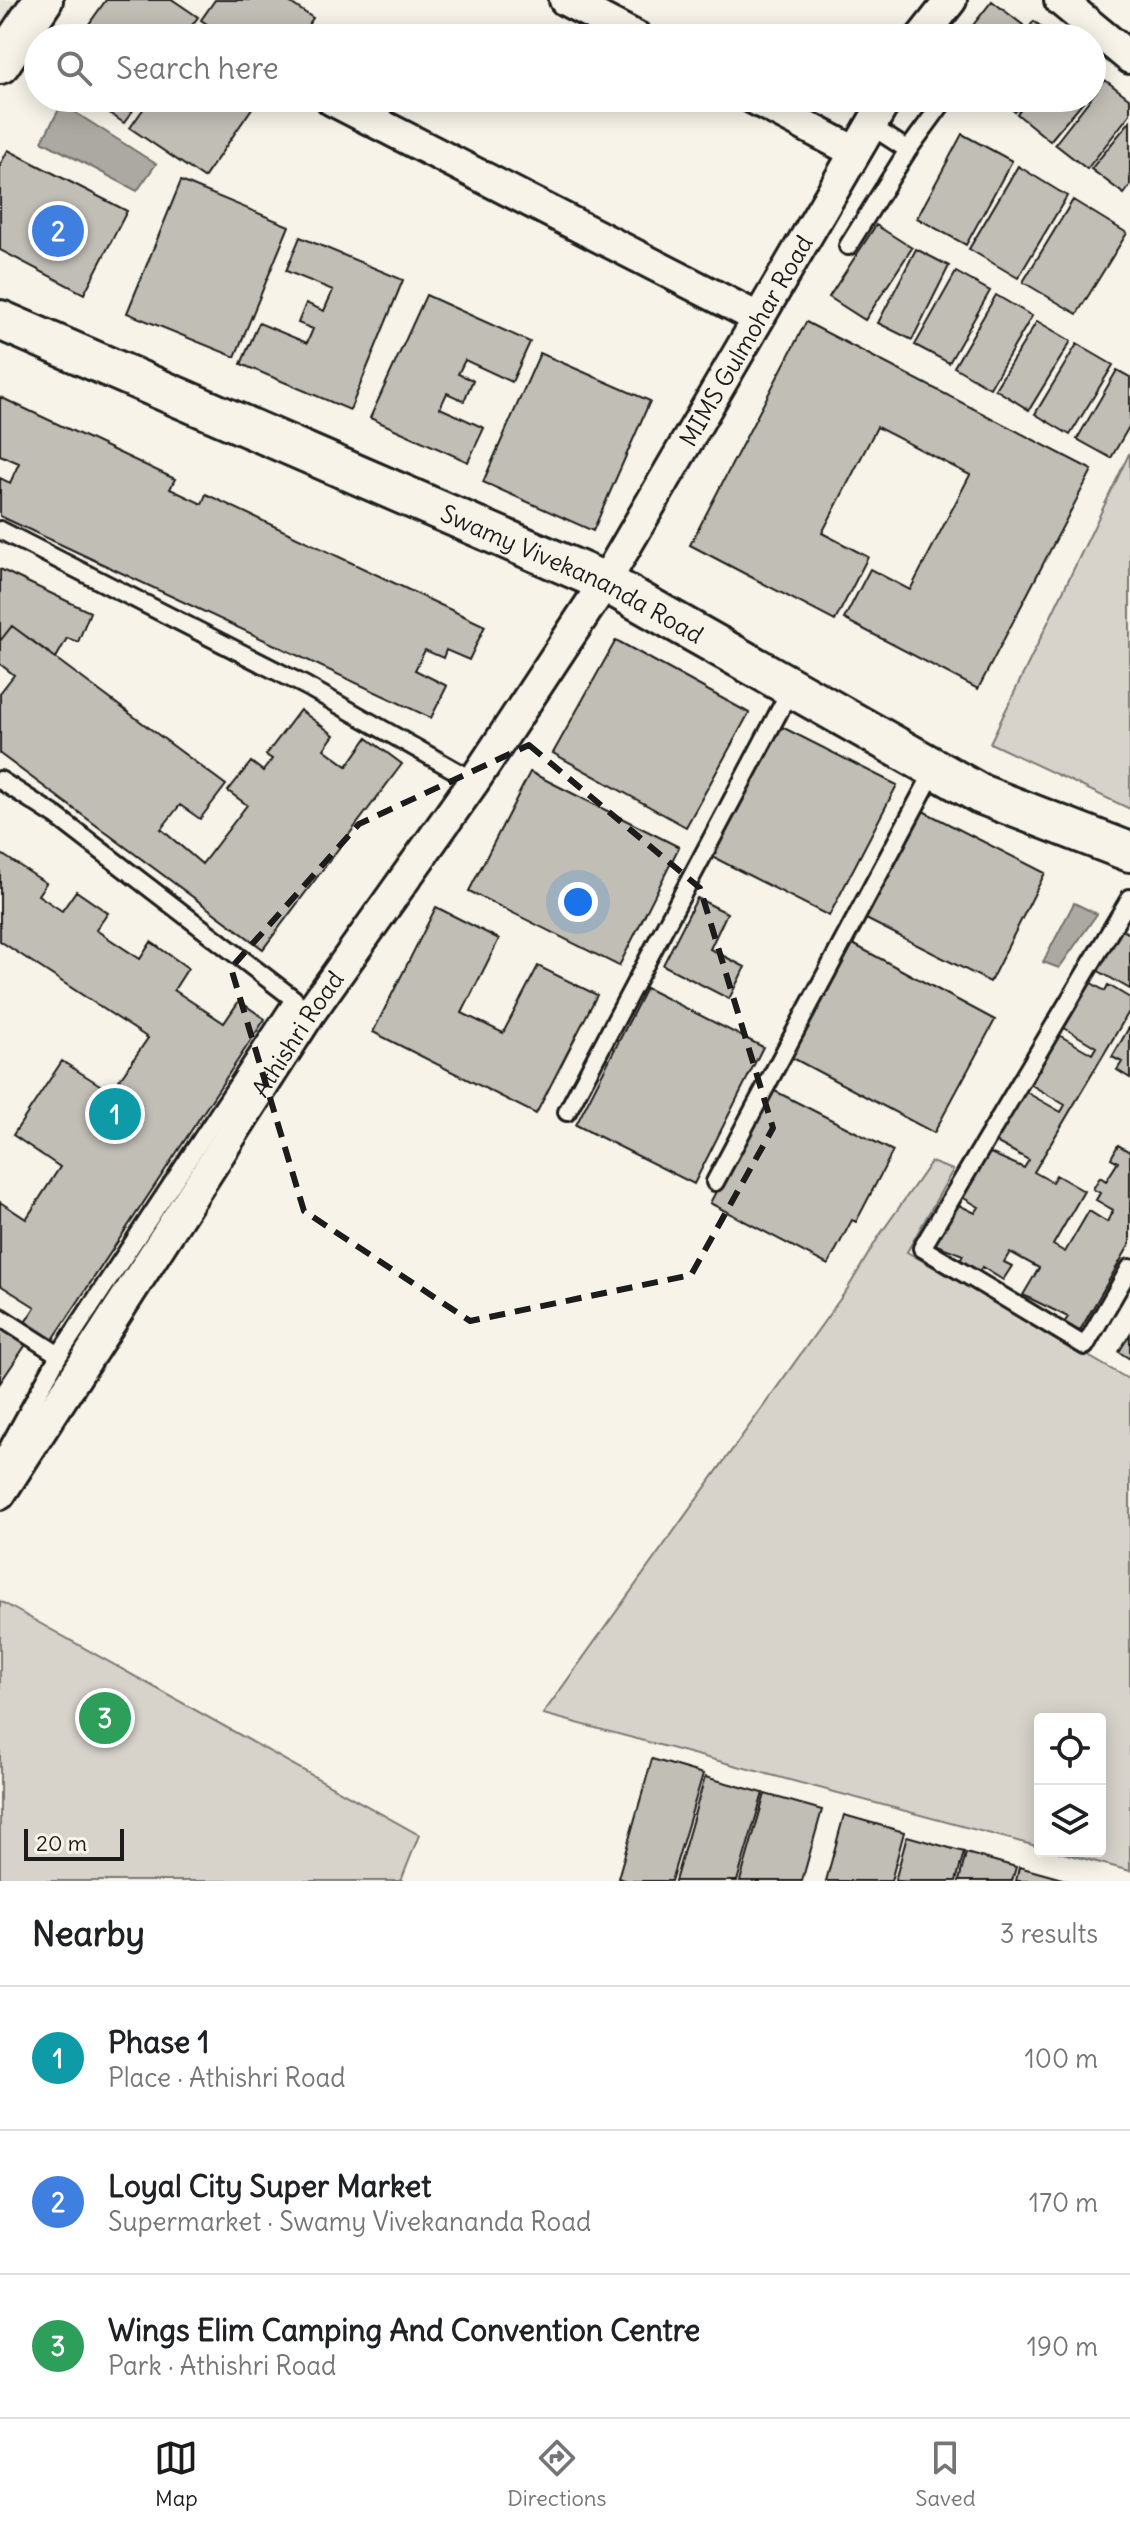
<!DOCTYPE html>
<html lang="en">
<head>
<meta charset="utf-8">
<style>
  :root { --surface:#fff; --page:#f6f6f6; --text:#202124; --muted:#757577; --line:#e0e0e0; --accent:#1c1c1c }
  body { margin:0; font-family:Delius,sans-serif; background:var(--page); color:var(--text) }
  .controls { position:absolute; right:24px; bottom:24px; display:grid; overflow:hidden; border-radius:8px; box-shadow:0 4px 20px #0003 }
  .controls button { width:72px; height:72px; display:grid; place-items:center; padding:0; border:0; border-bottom:2px solid var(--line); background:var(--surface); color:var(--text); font:40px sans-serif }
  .scale { position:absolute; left:24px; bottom:20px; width:100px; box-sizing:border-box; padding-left:8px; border:4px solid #1c1c1c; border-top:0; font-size:22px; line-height:28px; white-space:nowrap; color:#1c1c1c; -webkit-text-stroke:6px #f7f3e8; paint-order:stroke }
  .you { position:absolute; left:578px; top:902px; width:28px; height:28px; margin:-20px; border:6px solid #fff; border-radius:50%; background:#1a73e8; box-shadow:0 0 0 12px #1a73e833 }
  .badge { display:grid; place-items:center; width:52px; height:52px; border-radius:50%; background:var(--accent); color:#fff; font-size:26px; font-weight:700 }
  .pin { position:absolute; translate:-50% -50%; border:4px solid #fff; box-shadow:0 2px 8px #0006 }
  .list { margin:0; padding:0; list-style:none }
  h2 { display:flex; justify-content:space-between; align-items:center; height:104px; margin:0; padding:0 32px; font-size:34px }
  h2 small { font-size:26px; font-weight:400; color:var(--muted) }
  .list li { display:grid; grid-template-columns:52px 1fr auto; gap:24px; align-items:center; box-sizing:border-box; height:144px; padding:0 32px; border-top:2px solid var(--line) }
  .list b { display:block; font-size:30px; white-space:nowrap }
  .list p { margin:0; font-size:26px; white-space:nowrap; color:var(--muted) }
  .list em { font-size:26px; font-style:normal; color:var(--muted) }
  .icon { flex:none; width:44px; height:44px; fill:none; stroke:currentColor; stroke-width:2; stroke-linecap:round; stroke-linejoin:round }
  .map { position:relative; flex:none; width:1130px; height:1881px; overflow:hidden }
  .search { position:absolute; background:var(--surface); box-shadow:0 4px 20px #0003; left:24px; right:24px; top:24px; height:88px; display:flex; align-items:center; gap:20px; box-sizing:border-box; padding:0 28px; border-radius:44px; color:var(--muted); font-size:30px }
  .sheet { height:536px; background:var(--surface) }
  nav { display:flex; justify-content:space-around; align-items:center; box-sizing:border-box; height:112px; border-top:2px solid var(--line); background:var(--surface); font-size:22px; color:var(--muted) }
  nav a { display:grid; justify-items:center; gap:4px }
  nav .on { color:var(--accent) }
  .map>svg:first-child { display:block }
  .built { fill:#e6e3d9 }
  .green { fill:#d7d3cb; stroke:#7a7874; stroke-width:2 }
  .water { fill:#aca9a2; stroke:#72716c; stroke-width:2 }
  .building { fill:#c0beb5; stroke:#1c1c1c; stroke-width:2 }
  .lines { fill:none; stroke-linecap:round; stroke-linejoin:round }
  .service-casing { stroke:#1c1c1c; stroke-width:22 }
  .minor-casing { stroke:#1c1c1c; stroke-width:36 }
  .tertiary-casing { stroke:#1c1c1c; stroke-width:44 }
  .service { stroke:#f7f3e8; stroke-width:16 }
  .minor { stroke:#f7f3e8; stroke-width:30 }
  .tertiary { stroke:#f7f3e8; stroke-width:38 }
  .marked { fill:none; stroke:#1c1c1c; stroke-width:6; stroke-dasharray:16 10; stroke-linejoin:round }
  .labels { text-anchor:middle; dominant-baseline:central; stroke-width:6; stroke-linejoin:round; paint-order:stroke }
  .street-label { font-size:24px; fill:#1c1c1c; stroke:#f7f3e8 }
</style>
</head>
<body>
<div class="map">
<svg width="1130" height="1881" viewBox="0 0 1130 1881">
  <rect width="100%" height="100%" fill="#f7f3e8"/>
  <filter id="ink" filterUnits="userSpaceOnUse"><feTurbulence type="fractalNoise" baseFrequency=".0125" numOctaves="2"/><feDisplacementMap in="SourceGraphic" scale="16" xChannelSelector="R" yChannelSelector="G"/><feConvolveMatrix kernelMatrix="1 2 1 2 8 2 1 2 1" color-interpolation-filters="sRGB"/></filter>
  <g filter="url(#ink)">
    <path class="built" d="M0 0H20L0 30Z"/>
    <path class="green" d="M1130 452V809L990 743Z
      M931 1162 953 1170 907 1252 1130 1380V1871L1056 1851H1100V1719H1040V1847L543 1714 848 1288 879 1236Z
      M0 1601 419 1835 401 1881H0Z"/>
    <path class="water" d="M62 104 156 164 137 191 42 141Z
      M1074 903 1097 914 1059 968 1043 962Z"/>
    <path class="building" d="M106 0H173L198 17 183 38H79Z
      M215 0H286L313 18 299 38H228L201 20Z
      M992 1 1023 25 1013 38H963Z
      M1034 21 1055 38H1021Z
      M1092 72 1101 79 1092 90Z
      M1105 80 1130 99V114L1087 169 1055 144Z
      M87 98H142L124 123Z
      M151 98H188L197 104 201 98H259L204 178 130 128Z
      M998 98H1026L1015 112Z
      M1031 98H1086L1050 141 1017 114Z
      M1130 121V186L1124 194 1091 169Z
      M962 134 1012 161 966 245 917 218Z
      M8 150 127 211 84 294 0 250V165Z
      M1018 166 1067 196 1018 278 969 249Z
      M181 181 289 226 235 357 127 313Z
      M1073 200 1127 233 1077 314 1023 282Z
      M876 225 912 248 865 320 829 297Z
      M300 237 403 280 350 410 241 364 259 323 307 343 313 329 298 323 306 303 324 311 333 290 286 271Z
      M916 249 949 266 912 340 878 323Z
      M956 272 990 291 949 363 915 345Z
      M426 295 530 342 512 382 465 360 458 374 473 380 464 401 447 393 440 408 484 428 468 462 370 418Z
      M996 295 1032 316 990 388 954 367Z
      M1037 321 1071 341 1029 410 995 389Z
      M806 322 1092 470 978 689 844 619 870 569 910 590 970 475 877 427 822 533 868 557 835 621 690 545Z
      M1077 344 1113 365 1070 435 1035 414Z
      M540 353 650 401 593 531 483 482Z
      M1117 370 1130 377V425L1111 458 1077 439Z
      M0 397 175 479 170 489 202 504 206 494 485 626 469 660 446 650 443 658 425 650 415 670 447 686 431 718 0 516V478L10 483 19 463 0 455Z
      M0 569 90 612 78 642 67 638 56 658 12 626 0 641Z
      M12 626 226 785 200 819 180 805 161 829 202 864 247 805 228 791 251 762 263 771 272 759 266 755 300 710 334 735 324 749 347 766 367 738 402 764 263 949 0 754V693L14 675 0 664V641Z
      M616 640 749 713 686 827 553 753Z
      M780 726 897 785 829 916 713 857Z
      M530 772 679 847 619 966 469 891Z
      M919 809 1045 873 990 982 864 918Z
      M0 853 46 883 38 895 62 911 76 891 108 913 96 930 140 959 151 942 188 968 174 990 224 1023 239 1001 265 1019 52 1341 24 1324 35 1307 0 1285V1202L26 1219 60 1167 13 1135 62 1061 111 1092 148 1038 0 941Z
      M697 898 727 913 710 949 745 967 729 999 663 965Z
      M436 907 499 939 462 1013 503 1033 538 966 597 995 536 1114 373 1032Z
      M1119 928 1130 934V989L1095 969Z
      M851 943 995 1020 934 1133 789 1056Z
      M1088 981 1105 991 1108 985 1130 998V1010L1034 1172 1052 1182 1056 1175 1084 1191 1053 1245 1065 1252 1089 1211 1107 1222 1113 1210 1096 1200 1100 1193 1093 1189 1100 1177 1106 1181 1118 1162 1111 1158 1118 1145 1130 1152V1244L1079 1332 1064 1323 1068 1317 1023 1295 1039 1268 1010 1252 1004 1262 1012 1266 1003 1280 982 1267 979 1272 960 1261 963 1255 934 1244 957 1204 975 1213 979 1207 962 1197 988 1152 1024 1168 1029 1160 994 1141 1024 1091 1061 1112 1065 1105 1028 1083 1057 1034 1092 1054 1096 1047 1061 1026Z
      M646 988 763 1047 694 1184 576 1125Z
      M1130 1026V1078L1117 1070 1122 1062 1112 1057Z
      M769 1088 893 1151 856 1222 852 1220 828 1265 710 1203Z
      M0 1325 27 1343 0 1383Z
      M1130 1334V1359L1119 1352Z
      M652 1759 703 1774 671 1881H628L618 1878Z
      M705 1777 763 1793 737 1881H675Z
      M765 1794 822 1810 802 1881H740Z
      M844 1815 904 1832 891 1881H826Z
      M907 1836 964 1852 956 1881H895Z
      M966 1853 1016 1867 1012 1881H959Z
      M1019 1867 1066 1880 1065 1881H1016Z"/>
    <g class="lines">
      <defs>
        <path id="service" d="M871 126 908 150
          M848 246 908 150 946 98
          M0 530 306 686 474 781
          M0 780 56 816 294 999 59 1355 0 1317
          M1130 898 922 1248 1085 1346 1130 1268
          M567 1112 792 687
          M715 1182 935 769
          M0 1462 59 1355"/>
        <g id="minor">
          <path d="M565 0 638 38"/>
          <path d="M1060 0 1130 58"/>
          <path d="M921 38 951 0"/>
          <path d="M753 98 855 152"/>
          <path d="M332 100 758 318"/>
          <path id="s1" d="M0 1494 311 1011 474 781 605 582 887 98"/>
        </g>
        <g id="tertiary">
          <path d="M0 64 43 0"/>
          <path id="s2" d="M0 320 605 582 980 794 1130 852"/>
        </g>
      </defs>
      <use href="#service" class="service-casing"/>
      <use href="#minor" class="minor-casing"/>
      <use href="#tertiary" class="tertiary-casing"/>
      <use href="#service" class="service"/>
      <use href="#minor" class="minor"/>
      <use href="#tertiary" class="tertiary"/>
    </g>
  </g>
  <path class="marked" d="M529 745 700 888 773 1128 691 1275 470 1321 304 1211 231 968 359 824Z"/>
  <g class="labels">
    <g class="street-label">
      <text stroke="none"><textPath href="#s1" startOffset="1374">MIMS Gulmohar Road</textPath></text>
      <text stroke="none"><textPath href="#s2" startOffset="626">Swamy Vivekananda Road</textPath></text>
      <text stroke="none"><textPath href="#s1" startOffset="548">Athishri Road</textPath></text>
    </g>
  </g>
</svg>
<div class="controls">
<button><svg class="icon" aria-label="locate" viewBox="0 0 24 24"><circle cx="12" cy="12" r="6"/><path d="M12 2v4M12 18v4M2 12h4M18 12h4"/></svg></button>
<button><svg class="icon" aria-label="layers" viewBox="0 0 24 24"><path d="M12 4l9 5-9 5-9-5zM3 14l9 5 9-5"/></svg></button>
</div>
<div class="scale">20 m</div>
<div class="you"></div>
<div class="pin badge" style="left:115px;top:1114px;background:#0f9aa8">1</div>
<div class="pin badge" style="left:58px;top:231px;background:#3f7fe0">2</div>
<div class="pin badge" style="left:105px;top:1718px;background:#2e9e5b">3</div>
<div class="search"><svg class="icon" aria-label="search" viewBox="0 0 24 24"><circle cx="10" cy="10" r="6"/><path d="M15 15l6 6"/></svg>Search here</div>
</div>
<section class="sheet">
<h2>Nearby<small>3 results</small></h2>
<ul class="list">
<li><span class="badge" style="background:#0f9aa8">1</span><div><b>Phase 1</b><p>Place · Athishri Road</p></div><em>100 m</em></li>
<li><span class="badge" style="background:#3f7fe0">2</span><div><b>Loyal City Super Market</b><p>Supermarket · Swamy Vivekananda Road</p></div><em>170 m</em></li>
<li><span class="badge" style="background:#2e9e5b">3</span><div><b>Wings Elim Camping And Convention Centre</b><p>Park · Athishri Road</p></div><em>190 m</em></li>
</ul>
</section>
<nav>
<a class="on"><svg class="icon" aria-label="map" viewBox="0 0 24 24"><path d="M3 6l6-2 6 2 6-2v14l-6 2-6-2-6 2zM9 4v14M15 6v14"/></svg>Map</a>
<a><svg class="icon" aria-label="directions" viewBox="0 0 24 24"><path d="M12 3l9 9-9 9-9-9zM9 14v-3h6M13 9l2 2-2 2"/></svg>Directions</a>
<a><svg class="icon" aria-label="saved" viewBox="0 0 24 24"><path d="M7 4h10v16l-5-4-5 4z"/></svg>Saved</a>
</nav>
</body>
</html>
